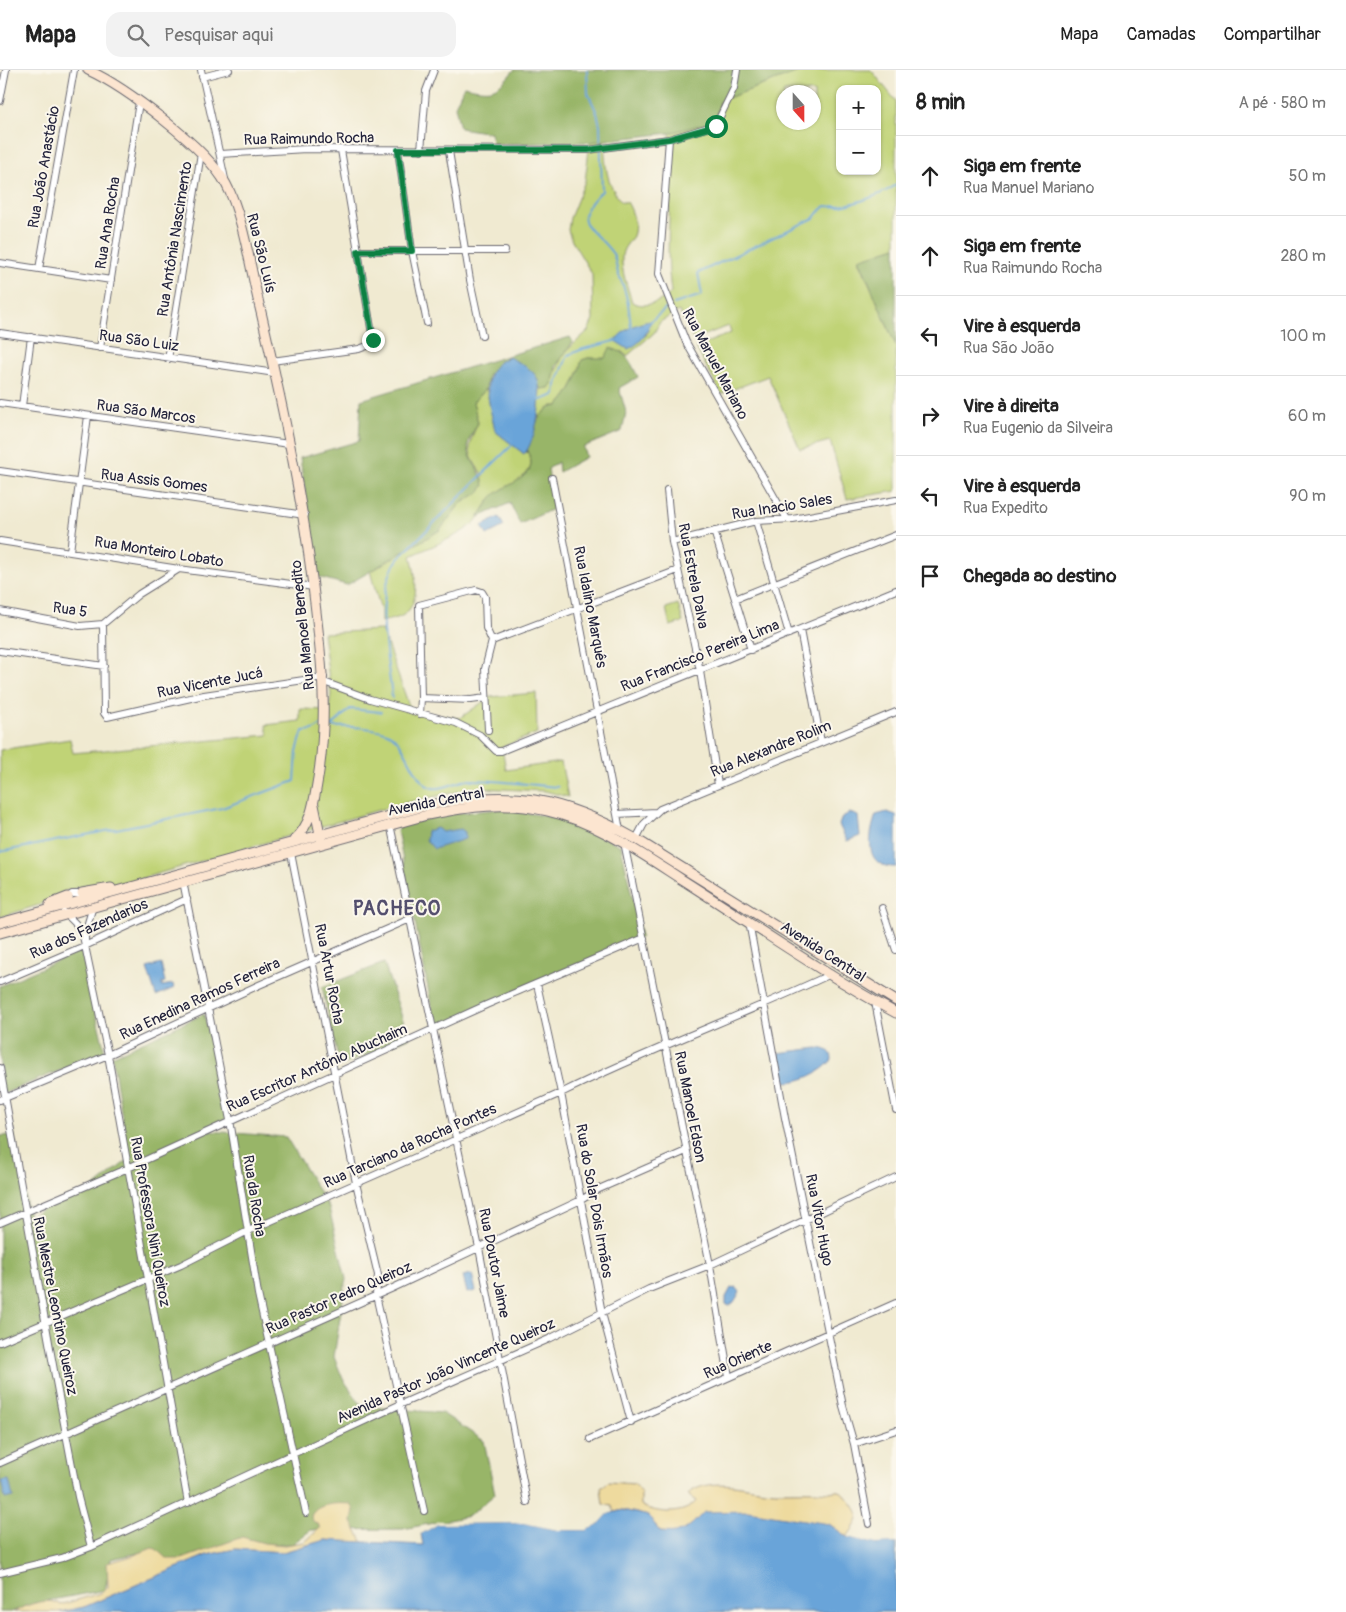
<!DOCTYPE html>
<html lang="pt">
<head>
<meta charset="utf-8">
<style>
  :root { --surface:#fff; --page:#f2f2f2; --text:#222; --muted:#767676; --line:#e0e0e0 }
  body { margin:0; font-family:Pangolin,sans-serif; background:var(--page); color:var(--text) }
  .controls { position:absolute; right:15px; top:15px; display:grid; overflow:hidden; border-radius:10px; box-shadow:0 1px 4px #0004 }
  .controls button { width:45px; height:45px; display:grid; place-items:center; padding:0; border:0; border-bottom:1px solid var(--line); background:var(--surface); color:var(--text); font:25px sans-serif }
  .compass { position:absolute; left:776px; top:15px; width:45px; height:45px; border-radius:50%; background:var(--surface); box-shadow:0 1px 4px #0004; rotate:159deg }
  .stop { position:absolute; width:15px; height:15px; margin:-11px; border:4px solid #0b8043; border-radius:50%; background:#fff }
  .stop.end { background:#0b8043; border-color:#fff; box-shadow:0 1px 5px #0008 }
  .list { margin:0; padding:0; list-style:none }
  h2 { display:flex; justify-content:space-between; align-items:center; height:65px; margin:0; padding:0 20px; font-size:21px }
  h2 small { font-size:16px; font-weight:400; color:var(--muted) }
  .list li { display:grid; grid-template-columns:32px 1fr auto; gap:15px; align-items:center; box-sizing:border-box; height:80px; padding:0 20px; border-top:1px solid var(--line) }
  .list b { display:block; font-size:19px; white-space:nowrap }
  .list p { margin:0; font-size:16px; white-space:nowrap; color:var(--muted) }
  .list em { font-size:16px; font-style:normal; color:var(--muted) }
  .icon { flex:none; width:28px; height:28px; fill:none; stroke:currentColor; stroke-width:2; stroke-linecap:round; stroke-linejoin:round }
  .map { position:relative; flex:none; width:896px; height:1542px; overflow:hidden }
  header { display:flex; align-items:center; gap:30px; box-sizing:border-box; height:70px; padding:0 25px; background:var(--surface); border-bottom:1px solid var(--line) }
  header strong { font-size:24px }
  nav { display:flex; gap:28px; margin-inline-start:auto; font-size:18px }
  .search { width:350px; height:45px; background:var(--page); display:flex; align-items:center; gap:12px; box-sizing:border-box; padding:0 18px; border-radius:15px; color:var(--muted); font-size:19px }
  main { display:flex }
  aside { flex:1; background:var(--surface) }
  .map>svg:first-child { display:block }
  .green { fill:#c0d376; stroke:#717a58; fill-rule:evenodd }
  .forest { fill:#98b567; stroke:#5d6c51 }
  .sand { fill:#eeda9e; stroke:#887e6c }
  .water { fill:#69a4d9; stroke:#46638a }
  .pier { fill:#f0ead1 }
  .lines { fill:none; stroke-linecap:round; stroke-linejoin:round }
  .stream { stroke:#69a4d9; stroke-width:2 }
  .minor-casing { stroke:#6a6870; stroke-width:8 }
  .secondary-casing { stroke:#6a6870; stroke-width:11 }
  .minor { stroke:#fff; stroke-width:6 }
  .secondary { stroke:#fce5d0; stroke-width:9 }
  .route { stroke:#0b8043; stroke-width:6 }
  .labels { text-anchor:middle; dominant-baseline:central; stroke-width:4; stroke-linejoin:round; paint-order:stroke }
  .street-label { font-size:15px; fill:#22223b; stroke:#fbf7ec }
  .district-label { font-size:20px; font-weight:bold; letter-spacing:1px; fill:#544f6e; stroke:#fbf7ec }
</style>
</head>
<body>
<header>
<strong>Mapa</strong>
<div class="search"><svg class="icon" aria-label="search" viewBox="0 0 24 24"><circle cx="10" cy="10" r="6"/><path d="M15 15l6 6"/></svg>Pesquisar aqui</div>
<nav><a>Mapa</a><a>Camadas</a><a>Compartilhar</a></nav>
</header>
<main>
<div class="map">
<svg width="896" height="1542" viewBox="0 0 896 1542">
  <rect width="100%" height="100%" fill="#fbf7ec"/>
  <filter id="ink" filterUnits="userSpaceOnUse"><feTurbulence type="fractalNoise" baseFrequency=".02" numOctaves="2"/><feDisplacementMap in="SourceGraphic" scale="10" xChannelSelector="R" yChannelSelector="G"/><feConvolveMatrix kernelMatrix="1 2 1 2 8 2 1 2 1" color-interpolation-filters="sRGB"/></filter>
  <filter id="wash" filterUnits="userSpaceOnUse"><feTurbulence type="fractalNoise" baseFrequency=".0096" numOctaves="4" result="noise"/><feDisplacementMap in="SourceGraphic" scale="20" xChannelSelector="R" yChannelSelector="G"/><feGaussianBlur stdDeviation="1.12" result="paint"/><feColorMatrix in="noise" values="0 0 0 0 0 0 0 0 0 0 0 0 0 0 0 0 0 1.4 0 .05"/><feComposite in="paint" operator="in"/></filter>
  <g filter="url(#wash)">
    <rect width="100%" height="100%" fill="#f0ead1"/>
    <path class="green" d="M803 0H871L896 31V177L859 190 896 276V421L847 429 830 371 800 379 768 306 721 324 696 277 731 263 729 256 693 269 679 241 660 252 654 263 627 286 621 281 605 289 588 288 582 290C577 308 572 322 558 336H552L538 348 540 319 549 318 563 284 588 261 593 250 592 204 572 171 568 160 570 148 585 111 590 72 604 71C606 96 605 111 621 132H627C633 141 637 156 633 166 629 173 623 177 622 186 621 202 628 218 632 232 644 239 663 232 671 222 663 169 675 116 670 63L715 51 720 31ZM840 19H877V101H840ZM784 22H814V52H784ZM651 251 646 266 635 256Z
      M486 318 495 361 524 384 527 381C542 406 510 412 494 426 485 434 481 446 473 454 462 465 427 478 411 486 416 504 422 536 400 547 395 549 387 550 381 552V541L370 501 440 460 460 434 480 422 483 405C466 383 467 377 478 353L473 332Z
      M678 534 683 552 670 556 666 538Z
      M382 560 412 644 424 643 460 648 490 627 536 623 537 663 502 677 506 700 561 692 568 727 545 721 477 718 403 733 129 812 86 815 65 821 39 835 0 847V680L70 669 73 683 268 665 266 655 300 651V639L329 640 331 624 323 563Z"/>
    <path class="forest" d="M514 0H803L720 31 715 51 670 63 590 72 492 74 491 63 460 58 455 36 464 16C491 22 496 22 514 0Z
      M896 177V276L859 189Z
      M570 267 573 272 556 296 553 312 549 318 540 319C536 301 525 296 509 288L498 292 488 306 486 318 473 332 478 353C475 359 469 368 468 374 467 390 482 400 484 415L480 422 460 434 440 460 347 515 318 507 300 388 359 371 361 330Z
      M610 278C627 282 630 291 638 307L619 318 626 342 622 361 583 377 586 387 559 402 558 392 548 399 553 439 520 454 510 433 479 447C483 441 487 433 492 427 507 412 543 407 527 381 532 365 537 337 558 336 572 322 577 308 582 290L588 288H605Z
      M502 739 570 750 621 776 641 867 436 959 397 760 403 755 448 744Z
      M81 881 105 982 0 1025V916Z
      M384 893 409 968 340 996 322 917Z
      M204 944 228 1050 209 1061 286 1067 329 1138 346 1209 334 1287 343 1309 362 1336 442 1343 484 1371 495 1424 469 1446 403 1459 311 1460 292 1474 223 1475 165 1494 152 1480 111 1489 105 1520 35 1533 11 1542H0V1066L14 1065 29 1147 51 1134 93 1118 129 1089 112 986Z"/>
    <path class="sand" d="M608 1412 635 1414 641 1423V1435C656 1444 685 1446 696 1431L689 1426V1423C713 1405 750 1420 776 1421 794 1421 812 1420 830 1422 842 1419 842 1422 849 1430 863 1448 860 1448 847 1467L829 1454 704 1442C686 1460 685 1464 660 1462L649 1446 623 1440 614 1442 612 1436 603 1434 601 1418Z
      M350 1434 354 1439 352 1452 363 1473 325 1470 283 1482 235 1479 207 1485 84 1537 60 1542H14C25 1535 50 1526 60 1535L101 1523 108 1517 107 1493 132 1486 152 1478 156 1479 167 1489H182L242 1467 264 1473 285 1475 305 1472 319 1459V1455L313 1451 311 1446C317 1433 337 1433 350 1434Z"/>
    <path class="water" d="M651 251C647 265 641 273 628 279L615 271C622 260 639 252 651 251Z
      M509 287C519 293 532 298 537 308 544 324 536 372 524 384L495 361C490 335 476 299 509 287Z
      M499 447 504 456 487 465 482 456Z
      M887 742 896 745V797C864 798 868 767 876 745Z
      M850 743 858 746 860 766 847 771 839 755 842 747Z
      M437 758 442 762 461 759 465 762V769L434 779 426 770 427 761Z
      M161 894 165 912 162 913V916L173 914 174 918 156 926 147 898Z
      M817 978C826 979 832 980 832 990 821 1003 801 1012 785 1012L778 983Z
      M472 1204 476 1221 467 1223 463 1206Z
      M736 1217 740 1222 734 1232 729 1236 726 1234V1227L731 1218Z
      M9 1410 13 1427 5 1429 1 1411Z
      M623 1440 649 1446 660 1462C685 1464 686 1460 704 1442L748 1441 829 1454 847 1467 876 1474 896 1473V1542H60L84 1537 207 1485 235 1479 283 1482 325 1470 423 1475 421 1464 438 1454 524 1453 558 1460H587L597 1456 608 1444Z"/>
    <path class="pier" d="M613 1440 614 1442 608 1444 597 1456 587 1460H558L523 1453 438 1454 421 1464 424 1459 438 1451 523 1450 558 1458 586 1457 596 1454 606 1442Z
      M849 1465 877 1471H896V1473L876 1474 847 1467Z"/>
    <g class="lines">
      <path class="stream" d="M587 0 588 23 597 43 600 55 602 121C565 155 595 157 613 184 616 190 616 197 618 203 627 223 629 236 631 258
        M674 234 702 225 698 203 814 148 825 136C844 139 880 126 896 115
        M650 252 669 236
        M538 331 555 325 556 315 568 285 583 279 618 270
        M392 628C388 586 372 526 398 489L512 375
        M331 657C346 656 379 657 391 665 408 675 414 715 433 718 444 720 458 710 470 710 500 710 528 715 558 717
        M331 657 350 639 381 642
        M0 782 222 738 295 711 297 681 303 661 313 660 320 656"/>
    </g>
  </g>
  <g filter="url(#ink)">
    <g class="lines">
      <defs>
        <path id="minor" d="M201 0 225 109
          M737 0 734 18 716 55 669 69 659 204 686 272 787 449
          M202 7 229 0
          M0 31 6 0
          M398 80 412 181 427 253
          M421 80 426 21 434 0
          M449 81 470 210 482 266
          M220 84 306 79 588 80 669 69
          M358 181H505
          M0 193 111 210
          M39 199 74 0
          M0 263 275 303
          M100 278 139 32
          M168 289 201 83
          M272 291 359 279 367 276 373 270 341 80
          M0 333 289 374
          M22 336 31 267
          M0 401 305 445
          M552 408 620 760
          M667 420 672 472 700 601 718 715
          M756 451 789 564
          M714 461 751 580
          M0 471 179 499 314 517
          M672 472 756 451 793 449 896 430
          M70 481 88 346
          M735 529 896 465
          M0 541 80 556 103 554 139 524 179 499
          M103 554 104 643 107 647 204 625 324 607
          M800 560 821 672
          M492 571 678 500
          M0 581 104 596
          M324 612 370 629 456 653 480 665 496 681H501L896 520
          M421 628 471 630 486 628
          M420 644 421 628 419 535 476 520 482 522 485 527 486 558 492 571 485 599 488 660
          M617 744 656 742
          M390 754 479 1178 527 1432
          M636 769 644 754 660 739 896 642
          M624 772 710 1195 729 1307
          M291 783 356 1113 378 1205 376 1225 424 1441
          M183 811 230 1050 258 1224 306 1443
          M65 830 72 824H85
          M882 838 896 880
          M64 842 76 854 83 866 108 985 188 1433
          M749 852 785 1048 843 1336 854 1374 869 1454
          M85 876V863L93 836
          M0 912 89 874 187 829
          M537 914 561 1023 602 1243 631 1352
          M875 932 896 1040
          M0 998 55 1306 78 1427 91 1477
          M0 1030 108 985 259 915 410 849
          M0 1153 128 1098 486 935 644 868
          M0 1272 181 1195 246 1162 561 1023C649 979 742 946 831 904
          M590 1369 896 1233
          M854 1374 896 1360
          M0 1393 393 1218 581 1130 599 1119 686 1081
          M0 1503 62 1488 91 1477 399 1335 549 1269 649 1219 710 1195 896 1107"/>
        <path id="secondary" d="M88 0C125 17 207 78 226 114 244 147 251 204 261 242 283 338 304 435 315 533 322 592 328 648 318 708 314 731 312 754 294 770
          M314 735 321 769
          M82 823 111 818
          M50 834 68 827
          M0 853 425 736C510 718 561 727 636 769L896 931
          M0 863 427 745C468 737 506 731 547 741 596 752 639 782 681 809 752 854 822 903 896 943"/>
      </defs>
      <use href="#minor" class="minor-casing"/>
      <use href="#secondary" class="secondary-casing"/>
      <use href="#minor" class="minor"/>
      <use href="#secondary" class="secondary"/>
    </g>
  </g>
  <g class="lines" filter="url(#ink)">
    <path class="route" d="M373 270 358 181H412L398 80H588L669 69 716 56"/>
  </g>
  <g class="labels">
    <g class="street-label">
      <text transform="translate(309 69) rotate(-1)">Rua Raimundo Rocha</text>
      <text transform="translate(44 97) rotate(-80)">Rua João Anastácio</text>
      <text transform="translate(108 153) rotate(-81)">Rua Ana Rocha</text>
      <text transform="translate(175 169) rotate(-81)">Rua Antônia Nascimento</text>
      <text transform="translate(261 183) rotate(76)">Rua São Luís</text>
      <text transform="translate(139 271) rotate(8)">Rua São Luiz</text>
      <text transform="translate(715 294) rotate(62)">Rua Manuel Mariano</text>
      <text transform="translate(146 342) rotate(8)">Rua São Marcos</text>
      <text transform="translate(154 411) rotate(7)">Rua Assis Gomes</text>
      <text transform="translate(782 437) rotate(-9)">Rua Inacio Sales</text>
      <text transform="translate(159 482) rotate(9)">Rua Monteiro Lobato</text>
      <text transform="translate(693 506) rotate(79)">Rua Estrela Dalva</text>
      <text transform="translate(590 537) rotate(79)">Rua Idalino Marquês</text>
      <text transform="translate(70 540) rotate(8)">Rua 5</text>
      <text transform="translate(303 555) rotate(-96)">Rua Manoel Benedito</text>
      <text transform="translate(700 586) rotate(-22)">Rua Francisco Pereira Lima</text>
      <text transform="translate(210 613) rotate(-11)">Rua Vicente Jucá</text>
      <text transform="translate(771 679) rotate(-22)">Rua Alexandre Rolim</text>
      <text transform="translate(436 732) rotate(-11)">Avenida Central</text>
      <text transform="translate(89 859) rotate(-24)">Rua dos Fazendarios</text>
      <text transform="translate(823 882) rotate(33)">Avenida Central</text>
      <text transform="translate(329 904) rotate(79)">Rua Artur Rocha</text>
      <text transform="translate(200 929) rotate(-25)">Rua Enedina Ramos Ferreira</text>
      <text transform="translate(317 998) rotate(-24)">Rua Escritor Antônio Abuchaim</text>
      <text transform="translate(690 1037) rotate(79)">Rua Manoel Edson</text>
      <text transform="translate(410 1076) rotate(-24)">Rua Tarciano da Rocha Pontes</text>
      <text transform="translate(254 1126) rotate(81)">Rua da Rocha</text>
      <text transform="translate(594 1131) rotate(80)">Rua do Solar Dois Irmãos</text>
      <text transform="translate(819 1150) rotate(79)">Rua Vitor Hugo</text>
      <text transform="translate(150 1152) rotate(80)">Rua Professora Nini Queiroz</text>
      <text transform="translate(494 1193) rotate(79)">Rua Doutor Jaime</text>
      <text transform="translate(339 1228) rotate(-24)">Rua Pastor Pedro Queiroz</text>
      <text transform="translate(55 1236) rotate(79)">Rua Mestre Leontino Queiroz</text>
      <text transform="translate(738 1290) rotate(-24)">Rua Oriente</text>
      <text transform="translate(446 1301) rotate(-24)">Avenida Pastor João Vincente Queiroz</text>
    </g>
    <g class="district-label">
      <text x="397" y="838">PACHECO</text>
    </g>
  </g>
</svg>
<div class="controls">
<button>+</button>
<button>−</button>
</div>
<svg class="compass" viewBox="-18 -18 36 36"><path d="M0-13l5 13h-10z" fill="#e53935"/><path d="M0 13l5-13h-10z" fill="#767676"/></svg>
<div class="stop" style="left:716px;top:56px"></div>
<div class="stop end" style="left:373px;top:270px"></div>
</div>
<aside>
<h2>8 min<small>A pé · 580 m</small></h2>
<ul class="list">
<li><svg class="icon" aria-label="ahead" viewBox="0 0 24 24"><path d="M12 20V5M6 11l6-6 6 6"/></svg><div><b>Siga em frente</b><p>Rua Manuel Mariano</p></div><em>50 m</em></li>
<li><svg class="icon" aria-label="ahead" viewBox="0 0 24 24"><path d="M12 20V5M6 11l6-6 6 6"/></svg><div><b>Siga em frente</b><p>Rua Raimundo Rocha</p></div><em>280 m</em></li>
<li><svg class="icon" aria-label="left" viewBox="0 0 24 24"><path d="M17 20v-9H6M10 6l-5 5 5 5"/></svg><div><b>Vire à esquerda</b><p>Rua São João</p></div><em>100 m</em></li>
<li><svg class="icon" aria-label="right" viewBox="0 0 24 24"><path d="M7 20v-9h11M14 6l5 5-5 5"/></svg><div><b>Vire à direita</b><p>Rua Eugenio da Silveira</p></div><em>60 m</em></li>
<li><svg class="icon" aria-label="left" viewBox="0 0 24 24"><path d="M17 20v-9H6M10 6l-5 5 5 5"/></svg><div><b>Vire à esquerda</b><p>Rua Expedito</p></div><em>90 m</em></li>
<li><svg class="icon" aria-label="arrive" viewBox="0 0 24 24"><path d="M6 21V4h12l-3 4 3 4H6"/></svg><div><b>Chegada ao destino</b></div></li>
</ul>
</aside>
</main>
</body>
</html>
